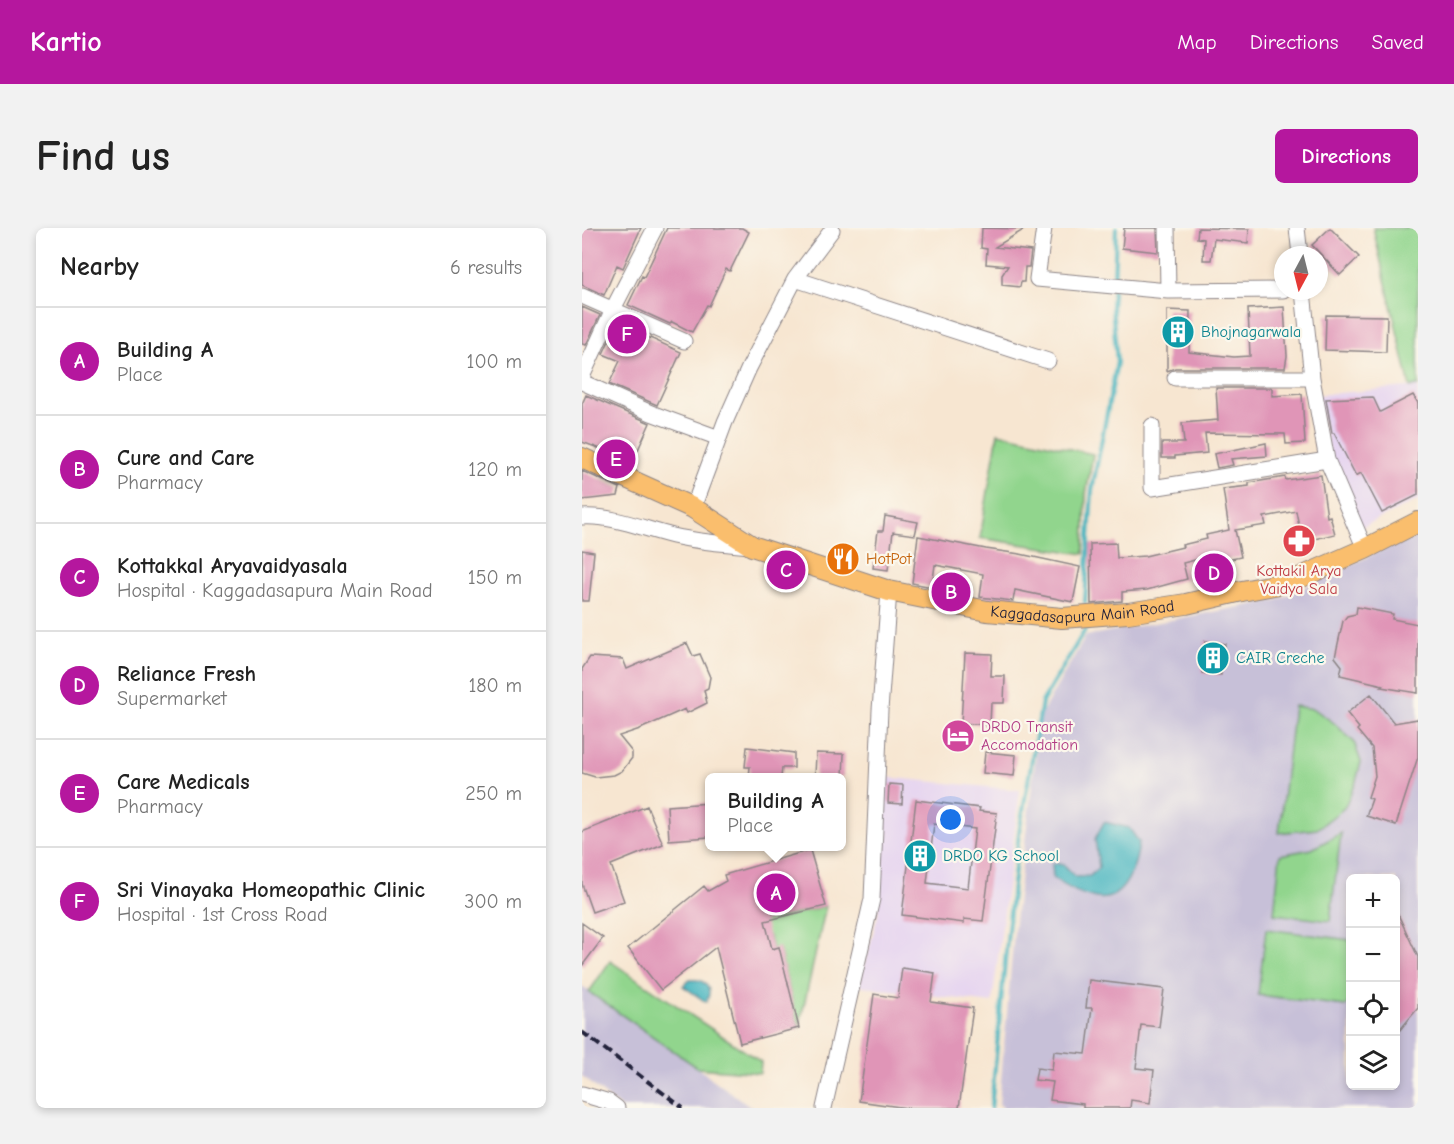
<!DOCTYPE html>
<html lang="en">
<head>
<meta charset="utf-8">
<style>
  :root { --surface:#fff; --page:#f2f2f2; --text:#222; --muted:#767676; --line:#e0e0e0; --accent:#b5179e }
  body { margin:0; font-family:"Comic Neue",sans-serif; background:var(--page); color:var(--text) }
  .controls { position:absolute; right:18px; bottom:18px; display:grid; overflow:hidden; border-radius:9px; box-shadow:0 3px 9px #0003 }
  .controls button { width:54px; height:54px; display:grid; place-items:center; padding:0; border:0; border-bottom:2px solid var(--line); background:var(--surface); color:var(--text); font:30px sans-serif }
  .compass { position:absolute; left:692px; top:18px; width:54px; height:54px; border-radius:50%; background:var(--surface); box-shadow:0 3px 9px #0003; rotate:187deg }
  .you { position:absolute; left:369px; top:592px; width:21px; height:21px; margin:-15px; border:4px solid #fff; border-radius:50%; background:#1a73e8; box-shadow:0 0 0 9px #1a73e833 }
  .badge { display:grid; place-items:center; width:39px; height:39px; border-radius:50%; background:var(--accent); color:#fff; font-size:20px; font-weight:700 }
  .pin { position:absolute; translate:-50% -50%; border:3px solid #fff; box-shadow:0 2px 6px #0006 }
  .popup { position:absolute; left:123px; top:545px; width:141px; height:78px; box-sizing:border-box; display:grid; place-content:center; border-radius:9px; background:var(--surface); filter:drop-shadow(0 2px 4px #0005); font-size:20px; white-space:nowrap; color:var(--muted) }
  .popup b { font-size:22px; color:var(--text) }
  .popup::after { content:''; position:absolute; left:50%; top:100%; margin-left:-12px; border:12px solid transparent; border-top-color:var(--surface) }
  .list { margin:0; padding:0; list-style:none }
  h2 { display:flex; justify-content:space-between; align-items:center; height:78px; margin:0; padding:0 24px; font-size:26px }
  h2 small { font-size:20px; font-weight:400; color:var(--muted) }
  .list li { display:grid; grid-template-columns:39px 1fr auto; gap:18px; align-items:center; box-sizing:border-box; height:108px; padding:0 24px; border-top:2px solid var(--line) }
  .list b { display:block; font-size:22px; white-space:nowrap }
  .list p { margin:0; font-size:20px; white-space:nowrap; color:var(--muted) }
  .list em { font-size:20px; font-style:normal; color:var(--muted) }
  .icon { flex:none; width:33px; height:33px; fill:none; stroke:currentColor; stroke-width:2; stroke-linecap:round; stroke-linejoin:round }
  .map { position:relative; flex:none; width:836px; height:880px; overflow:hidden; border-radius:9px }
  header { display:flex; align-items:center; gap:36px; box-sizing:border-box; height:84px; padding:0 30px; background:var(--accent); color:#fff }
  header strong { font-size:28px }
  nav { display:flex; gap:33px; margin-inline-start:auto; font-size:21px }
  .intro { display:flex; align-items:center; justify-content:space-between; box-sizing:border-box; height:144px; padding:0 36px }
  h1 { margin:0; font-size:42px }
  .button { padding:15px 27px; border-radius:9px; background:var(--accent); color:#fff; font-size:21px; font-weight:700 }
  main { display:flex; gap:36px; padding:0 36px }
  aside { flex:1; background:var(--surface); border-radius:9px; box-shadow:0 3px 9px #0003 }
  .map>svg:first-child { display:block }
  .built { fill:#e5d3f0 }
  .industrial { fill:#c7c0d8; fill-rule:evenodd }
  .green { fill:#91d58d; stroke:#5a7c64; stroke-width:1.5 }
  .water { fill:#46b5c0; stroke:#346c7e; stroke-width:1.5 }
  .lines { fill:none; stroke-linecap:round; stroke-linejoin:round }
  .stream { stroke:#46b5c0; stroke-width:4 }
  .building { fill:#e095b7; fill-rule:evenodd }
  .minor-casing { stroke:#8c8486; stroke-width:17 }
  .major-casing { stroke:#8c8486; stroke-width:22 }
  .minor { stroke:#fff; stroke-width:15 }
  .major { stroke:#fabe6d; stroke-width:20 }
  .rail { stroke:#22223b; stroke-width:4; stroke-dasharray:9 4.5; stroke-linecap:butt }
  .labels { text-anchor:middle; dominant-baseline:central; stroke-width:4.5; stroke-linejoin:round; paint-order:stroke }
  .culture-label { font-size:16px; fill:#0d838f; stroke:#fbf7ec; text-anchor:start }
  .food-label { font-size:16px; fill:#c56008; stroke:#fbf7ec; text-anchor:start }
  .health-label { font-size:16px; fill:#be3a42; stroke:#fbf7ec }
  .street-label { font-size:16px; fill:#22223b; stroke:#fbf7ec }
  .hotel-label { font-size:16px; fill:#b23c85; stroke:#fbf7ec; text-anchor:start }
</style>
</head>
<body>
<header>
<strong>Kartio</strong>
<nav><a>Map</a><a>Directions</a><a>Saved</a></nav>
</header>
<div class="intro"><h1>Find us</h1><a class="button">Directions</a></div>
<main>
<aside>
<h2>Nearby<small>6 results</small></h2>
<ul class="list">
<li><span class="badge">A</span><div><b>Building A</b><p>Place</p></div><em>100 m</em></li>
<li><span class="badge">B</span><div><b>Cure and Care</b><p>Pharmacy</p></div><em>120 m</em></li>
<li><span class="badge">C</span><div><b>Kottakkal Aryavaidyasala</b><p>Hospital · Kaggadasapura Main Road</p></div><em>150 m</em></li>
<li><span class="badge">D</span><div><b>Reliance Fresh</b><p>Supermarket</p></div><em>180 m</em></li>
<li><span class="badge">E</span><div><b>Care Medicals</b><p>Pharmacy</p></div><em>250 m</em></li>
<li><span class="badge">F</span><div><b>Sri Vinayaka Homeopathic Clinic</b><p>Hospital · 1st Cross Road</p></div><em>300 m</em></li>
</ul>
</aside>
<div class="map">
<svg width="836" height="880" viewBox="0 0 836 880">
  <rect width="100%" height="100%" fill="#fbf7ec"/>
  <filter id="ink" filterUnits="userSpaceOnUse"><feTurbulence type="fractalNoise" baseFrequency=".0167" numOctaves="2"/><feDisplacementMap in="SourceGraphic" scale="12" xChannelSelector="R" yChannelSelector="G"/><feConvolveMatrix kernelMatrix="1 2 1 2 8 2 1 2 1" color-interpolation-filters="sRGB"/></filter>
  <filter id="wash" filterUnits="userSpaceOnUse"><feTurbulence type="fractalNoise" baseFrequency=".008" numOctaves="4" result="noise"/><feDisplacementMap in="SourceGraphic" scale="24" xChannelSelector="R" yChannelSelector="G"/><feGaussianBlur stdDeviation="1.35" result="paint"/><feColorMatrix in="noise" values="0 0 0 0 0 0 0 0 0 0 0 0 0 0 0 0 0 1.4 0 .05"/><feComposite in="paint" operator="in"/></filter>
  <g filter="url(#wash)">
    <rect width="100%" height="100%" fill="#f7e6d1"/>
    <path class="built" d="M836 158V272L778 300 749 231 736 167Z
      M301 549 438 562 410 775 277 758 296 687Z"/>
    <path class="industrial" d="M836 305V880H422L417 876 433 693 459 486 504 408 695 372ZM768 650H814V858H768Z
      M0 758 62 801 170 880H39L0 848Z"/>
    <path class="green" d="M791 0H836V158L828 159Z
      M416 205 511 226 504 266 502 326 398 310Z
      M712 478 732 481 752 495 772 514 779 534 773 557 762 580 735 601 697 605Z
      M759 605 748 693 692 686 698 627 730 621Z
      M244 678 217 800 197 720 190 721 187 708 171 712 168 697Z
      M684 701 768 712V774L763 778 676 767Z
      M28 733 179 834 178 845 116 840 7 764Z"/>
    <path class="water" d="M522 594 547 600 557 614C555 636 543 675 514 670 498 667 484 659 471 650L470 635 482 637 494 649 508 648 517 639 513 611Z
      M108 752C123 750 132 761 124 774L101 758Z"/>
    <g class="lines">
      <path class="stream" d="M532 55 534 0
        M503 374 510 262 535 134 530 78 531 63
        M409 880 427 692 437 605 460 474 503 402"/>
    </g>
    <g id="blocks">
      <path class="building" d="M0 0H59L41 40 35 37 22 67 0 57Z
        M85 0H160L167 4 148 43 144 41 127 78 125 77 110 104 90 94 88 96 46 77 60 48 62 49Z
        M400 0 443 1 413 19 449 23 447 39H443L442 54H439L438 59 420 57V47L426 38 404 36 405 21 399 20Z
        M542 0H575L576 24 540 20Z
        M616 0 667 1 666 15 632 11 629 32H621L622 11 615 10Z
        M748 0 777 29 758 47 730 17Z
        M0 79 18 87 4 117 0 116Z
        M702 79 705 128 703 140H593L585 143V82L608 83 607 124 652 129 668 128 666 81Z
        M744 87 805 88 804 124 743 122Z
        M35 95 99 124 75 177 27 156 38 133 21 126Z
        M634 160H690V168L720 166 723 215 704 216 703 206 623 205 625 225 593 228V230H580V215H602L600 195 636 192Z
        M4 167 68 195 55 224 40 218 35 227 0 214V176Z
        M831 167 836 175V267L800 285 779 245 774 248 752 205H750L744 171 791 169 798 184Z
        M684 215 685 228 649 231 651 237 635 240 632 226Z
        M0 243 38 260 36 268 0 272Z
        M739 247 745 289 748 288 753 306 724 313 721 302 718 303 714 283 682 289 684 297 653 302 659 329 630 335 629 328 601 335 605 351 565 362 540 364V373L509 376 508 316 534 315 535 330 563 328 601 319 600 317 625 311 624 307 647 302 641 261 667 258V255L703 249 704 252Z
        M303 288 336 294 333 307 311 304 306 342 291 340 296 303H301Z
        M336 308 404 321 438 326 498 339 491 374 433 362 431 373 398 369 401 346 353 337 350 359 330 355Z
        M0 322 12 324 7 373H0Z
        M775 379 811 386 810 391 836 396V465L799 459 801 457 758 447 760 438 753 429 761 393 765 388 774 386Z
        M623 413 643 416 639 447 620 445Z
        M105 415 111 428 118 426 128 449 126 460 122 462 125 475 105 485 103 481 58 501 37 508 50 524V530L40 543 32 547 13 549 0 545V441L8 429 41 431 45 441Z
        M383 425 410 426 409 448H423L422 475H409L408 497 379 495Z
        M789 466 812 495 836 491V529L814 597 784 588 790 571 786 569 793 548 790 520 775 502 777 500 765 485Z
        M165 519 212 525V540H200L199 549H167L168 539H163Z
        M403 524 434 527 432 548 401 545Z
        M234 525 262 526 261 549H233Z
        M307 556 321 557 320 576 306 575Z
        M334 572 398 580 397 583 415 585 401 693 382 691V695L320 687ZM352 596 393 601 386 660 345 655Z
        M128 575V609L87 612 85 578Z
        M65 578 81 616 29 637 42 673 10 684 0 656V604Z
        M228 622 244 678 183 693 190 721 197 719 217 800 158 815 134 719 79 762 46 720 122 658 126 663 144 653 142 647Z
        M813 680 836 729V780L813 808Z
        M0 695 21 710 0 738Z
        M320 740 353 745 349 774 391 780 377 880H325L277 873 292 766 316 770Z
        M507 752 582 761 577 799 559 797 554 840 572 842 568 875 549 872 548 880H501V876L468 872 471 854 453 852 455 840 470 842 472 823 504 826 510 780H504Z"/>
    </g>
  </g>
  <g filter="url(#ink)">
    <use href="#blocks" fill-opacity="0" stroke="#8c8486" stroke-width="1.5"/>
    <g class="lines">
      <defs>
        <path id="minor" d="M462 0 455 51 586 63 701 62
          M585 0 586 63
          M715 0 718 27
          M213 51 250 2
          M721 63 730 150 745 232 783 321
          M0 68 102 113
          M0 149 31 81 73 0
          M593 150H730
          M0 154 69 185 137 210
          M570 198V260L745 232
          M111 280 143 194 167 140 213 51 466 133
          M0 289C30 287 62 301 91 308 117 314 143 316 170 318
          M0 866 27 874 35 880
          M242 880 290 671 298 482 307 363"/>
        <g id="major">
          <path id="s1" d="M0 230 111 280 170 318 307 363 405 383 480 390 546 385 604 376 660 363 708 354 783 321 836 294"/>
        </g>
      </defs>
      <use href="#minor" class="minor-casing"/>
      <use href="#major" class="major-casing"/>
      <use href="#minor" class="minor"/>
      <use href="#major" class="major"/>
      <path class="rail" d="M0 804 101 880"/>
    </g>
  </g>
  <defs>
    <symbol id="building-disc" viewBox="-11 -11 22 22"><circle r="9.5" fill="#0f9aa8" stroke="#fbf7ec"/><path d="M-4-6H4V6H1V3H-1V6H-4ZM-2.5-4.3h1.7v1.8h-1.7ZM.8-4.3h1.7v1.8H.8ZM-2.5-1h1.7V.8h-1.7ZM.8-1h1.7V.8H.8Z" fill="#fff"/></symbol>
    <symbol id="pharmacy-disc" viewBox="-11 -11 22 22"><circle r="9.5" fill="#e0444e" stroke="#fbf7ec"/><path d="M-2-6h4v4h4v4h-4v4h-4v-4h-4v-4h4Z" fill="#fff"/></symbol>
    <symbol id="restaurant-disc" viewBox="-11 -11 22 22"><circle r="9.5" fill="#e8710a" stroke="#fbf7ec"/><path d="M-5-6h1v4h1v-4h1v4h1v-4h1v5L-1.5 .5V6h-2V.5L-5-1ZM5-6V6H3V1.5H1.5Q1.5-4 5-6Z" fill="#fff"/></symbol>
    <symbol id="hotel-disc" viewBox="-11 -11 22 22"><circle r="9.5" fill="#d1479c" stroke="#fbf7ec"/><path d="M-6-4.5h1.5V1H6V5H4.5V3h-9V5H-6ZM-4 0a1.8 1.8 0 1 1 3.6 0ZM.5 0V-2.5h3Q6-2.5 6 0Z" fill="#fff"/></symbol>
  </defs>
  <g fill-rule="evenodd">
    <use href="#building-disc" x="577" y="85" width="38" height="38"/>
    <use href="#pharmacy-disc" x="698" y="294" width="38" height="38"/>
    <use href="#restaurant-disc" x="242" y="312" width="38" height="38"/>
    <use href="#building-disc" x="612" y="411" width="38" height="38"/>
    <use href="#hotel-disc" x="357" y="489" width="38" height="38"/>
    <use href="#building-disc" x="319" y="609" width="38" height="38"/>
  </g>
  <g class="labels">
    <g class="culture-label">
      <text x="619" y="104">Bhojnagarwala</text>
      <text x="654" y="430">CAIR Creche</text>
      <text x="361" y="628">DRDO KG School</text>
    </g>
    <g class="food-label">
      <text x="284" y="331">HotPot</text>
    </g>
    <g class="health-label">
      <text x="717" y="343">Kottakil Arya<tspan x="717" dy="18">Vaidya Sala</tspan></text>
    </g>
    <g class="street-label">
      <text stroke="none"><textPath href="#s1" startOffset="532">Kaggadasapura Main Road</textPath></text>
    </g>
    <g class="hotel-label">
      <text x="399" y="499">DRDO Transit<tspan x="399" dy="18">Accomodation</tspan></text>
    </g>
  </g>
</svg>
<div class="controls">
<button>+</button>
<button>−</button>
<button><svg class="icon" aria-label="locate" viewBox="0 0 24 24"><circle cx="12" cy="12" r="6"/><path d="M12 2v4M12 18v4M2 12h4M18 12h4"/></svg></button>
<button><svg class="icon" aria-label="layers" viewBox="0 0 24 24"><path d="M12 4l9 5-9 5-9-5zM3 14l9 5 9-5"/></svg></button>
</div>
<svg class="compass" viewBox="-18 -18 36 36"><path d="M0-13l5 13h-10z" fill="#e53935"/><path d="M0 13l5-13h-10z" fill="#767676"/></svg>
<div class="you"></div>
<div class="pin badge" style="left:194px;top:665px">A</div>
<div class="popup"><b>Building A</b>Place</div>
<div class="pin badge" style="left:369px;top:364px">B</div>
<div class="pin badge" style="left:204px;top:342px">C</div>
<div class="pin badge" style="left:632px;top:345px">D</div>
<div class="pin badge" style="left:34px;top:231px">E</div>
<div class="pin badge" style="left:45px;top:106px">F</div>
</div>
</main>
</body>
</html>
